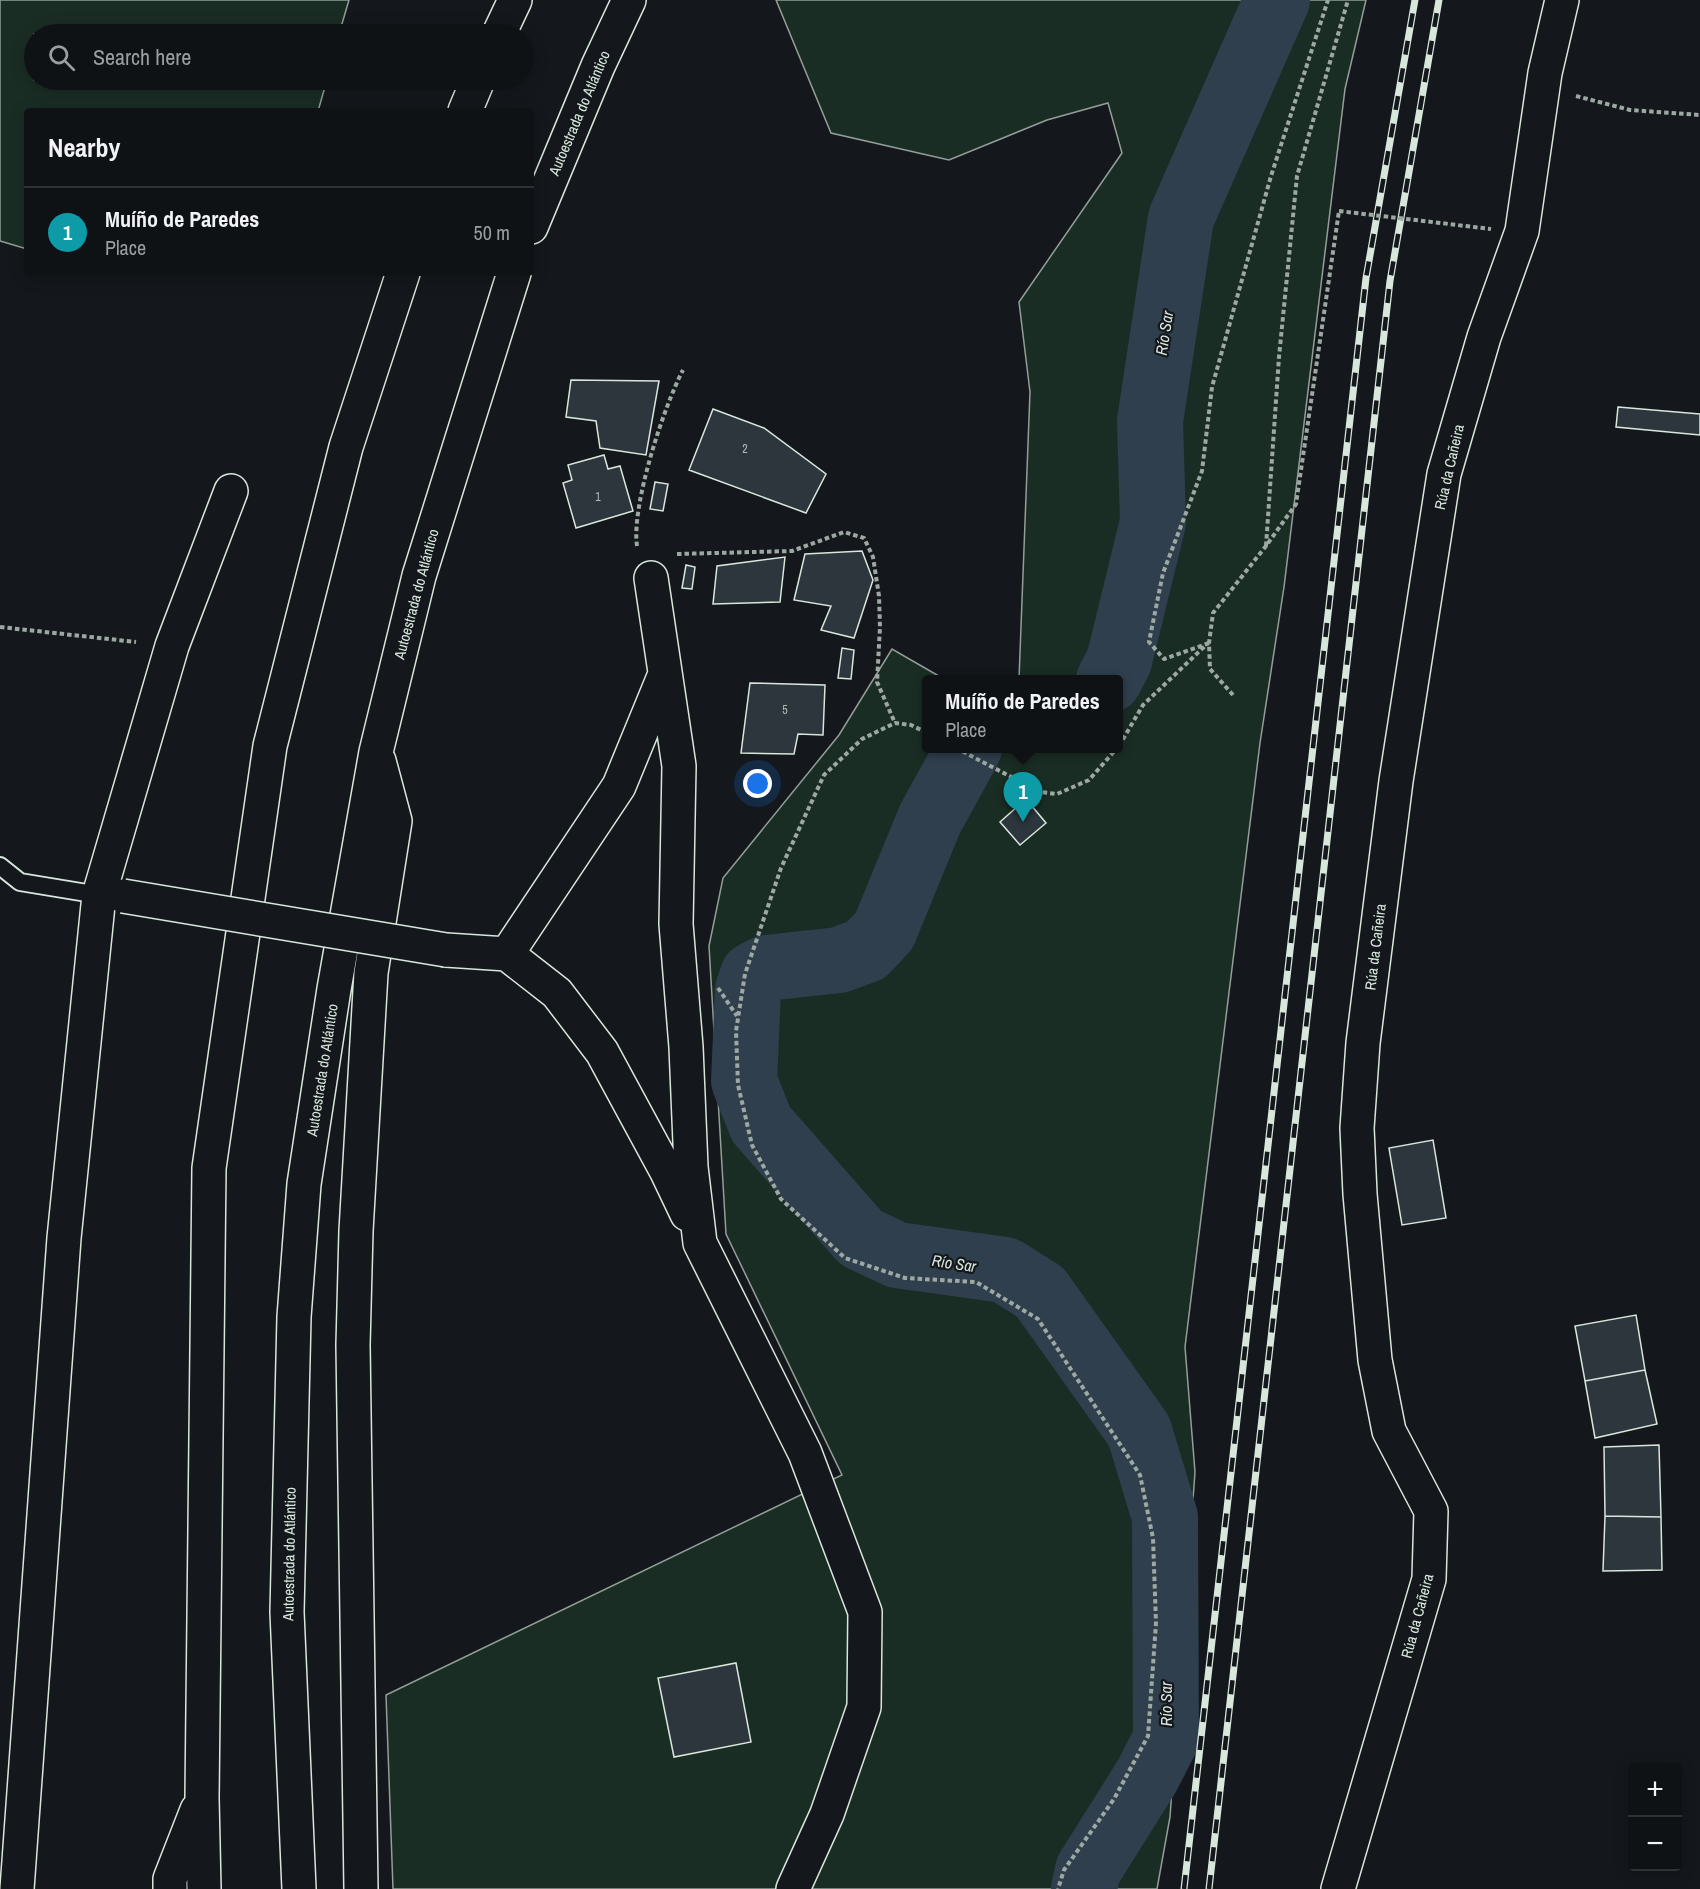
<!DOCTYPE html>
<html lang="en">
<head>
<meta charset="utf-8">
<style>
  :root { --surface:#0f1215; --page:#181b1e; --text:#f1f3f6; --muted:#9b9ea0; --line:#2f3234; --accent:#ffb74d }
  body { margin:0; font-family:"Archivo Narrow",sans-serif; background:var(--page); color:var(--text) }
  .controls { position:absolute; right:18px; bottom:18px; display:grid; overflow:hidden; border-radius:6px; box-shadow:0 3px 15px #0003 }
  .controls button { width:54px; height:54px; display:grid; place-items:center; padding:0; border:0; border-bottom:2px solid var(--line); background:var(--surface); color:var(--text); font:30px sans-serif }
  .you { position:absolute; left:758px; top:784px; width:21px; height:21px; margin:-15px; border:4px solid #fff; border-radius:50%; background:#1a73e8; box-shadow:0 0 0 9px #1a73e833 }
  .badge { display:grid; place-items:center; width:39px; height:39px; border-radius:50%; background:var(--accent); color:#fff; font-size:20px; font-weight:700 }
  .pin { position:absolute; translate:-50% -50px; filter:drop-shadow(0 2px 3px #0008) }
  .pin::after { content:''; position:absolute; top:32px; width:21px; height:18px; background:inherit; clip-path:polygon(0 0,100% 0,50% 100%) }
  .popup { position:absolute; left:922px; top:675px; width:201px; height:78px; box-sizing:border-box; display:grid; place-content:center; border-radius:6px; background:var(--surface); filter:drop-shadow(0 2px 4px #0005); font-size:20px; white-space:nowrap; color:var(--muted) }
  .popup b { font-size:22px; color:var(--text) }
  .popup::after { content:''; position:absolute; left:50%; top:100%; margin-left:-12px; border:12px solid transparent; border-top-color:var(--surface) }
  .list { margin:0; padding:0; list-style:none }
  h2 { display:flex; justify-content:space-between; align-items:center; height:78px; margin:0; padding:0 24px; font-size:26px }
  h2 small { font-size:20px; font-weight:400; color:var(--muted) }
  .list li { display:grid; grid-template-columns:39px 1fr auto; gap:18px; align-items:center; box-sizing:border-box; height:90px; padding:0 24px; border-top:2px solid var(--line) }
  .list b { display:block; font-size:22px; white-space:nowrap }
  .list p { margin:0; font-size:20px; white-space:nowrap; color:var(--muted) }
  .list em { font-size:20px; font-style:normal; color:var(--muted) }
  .icon { flex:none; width:33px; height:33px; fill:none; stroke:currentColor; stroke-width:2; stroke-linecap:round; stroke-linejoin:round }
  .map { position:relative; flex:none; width:1700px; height:1889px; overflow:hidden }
  .search { position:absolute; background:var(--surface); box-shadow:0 3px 15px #0003; left:24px; top:24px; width:510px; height:66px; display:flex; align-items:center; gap:15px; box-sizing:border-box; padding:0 21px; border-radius:33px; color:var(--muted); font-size:22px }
  .panel { position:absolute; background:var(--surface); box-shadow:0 3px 15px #0003; left:24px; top:108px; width:510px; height:168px; border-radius:6px }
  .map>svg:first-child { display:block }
  .green { fill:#1a2d24; stroke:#939e99; stroke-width:1.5 }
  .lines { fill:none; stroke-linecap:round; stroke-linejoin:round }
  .river { stroke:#2f3f4d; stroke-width:66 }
  .building { fill:#2c363c; stroke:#d8e6dc; stroke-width:1.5 }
  .lane-casing { stroke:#d8e6dc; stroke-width:20 }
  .street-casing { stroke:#d8e6dc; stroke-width:36 }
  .highway-casing { stroke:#d8e6dc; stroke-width:36 }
  .path { stroke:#9da8a2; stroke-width:4; stroke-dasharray:4.5 3; stroke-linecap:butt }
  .lane { stroke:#14181c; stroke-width:16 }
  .street { stroke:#14181c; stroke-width:33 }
  .highway { stroke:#14181c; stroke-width:33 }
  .rail-casing { stroke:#d8e6dc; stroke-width:7 }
  .rail { stroke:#14181c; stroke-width:4.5; stroke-dasharray:14; stroke-linecap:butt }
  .street-bridge-casing { stroke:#d8e6dc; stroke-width:36; stroke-linecap:butt }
  .path-bridge { stroke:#9da8a2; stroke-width:4; stroke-dasharray:4.5 3; stroke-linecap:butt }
  .street-bridge { stroke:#14181c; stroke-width:33 }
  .labels { text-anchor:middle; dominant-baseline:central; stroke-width:4.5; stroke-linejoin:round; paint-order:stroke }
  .number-label { font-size:12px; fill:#adbab4 }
  .street-label { font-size:15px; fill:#d8e6dc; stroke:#14181c }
  .water-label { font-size:16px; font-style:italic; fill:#d8e6dc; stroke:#14181c }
</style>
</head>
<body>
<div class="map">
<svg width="1700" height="1889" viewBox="0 0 1700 1889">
  <rect width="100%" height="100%" fill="#14181c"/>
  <path class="green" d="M0 0H349L339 34H34V80H327L318 111H27V249L0 241Z
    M776 0H1366L1345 89 1284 587 1260 743 1185 1347 1195 1472 1170 1817 1157 1889H393L386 1695 842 1475 726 1234 709 946 723 878 839 735 892 649 944 679 927 680V748H1119V680L1019 679 1030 392 1019 302 1122 153 1108 103 1047 120 949 160 831 133Z"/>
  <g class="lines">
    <path class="river" d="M1109 680 1119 661 1153 522 1150 421 1181 218 1277 0
      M969 748 930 819 884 931 866 950 839 960 766 968 753 975 748 990 744 1081 761 1124 861 1238 897 1255 1005 1270 1040 1292 1139 1431 1165 1517 1166 1739 1147 1776 1088 1870 1084 1889"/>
  </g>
  <path class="building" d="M571 380 659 381 646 455 600 448 596 421 566 417Z
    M1618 407 1700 414V435L1616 427Z
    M713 409 764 428 826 474 806 513 689 470Z
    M604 455 608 469 620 466 633 511 576 528 563 483 572 480 568 465Z
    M655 482 668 484 663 511 650 509Z
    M862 551 873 580 854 638 821 630 831 606 794 600 805 554Z
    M785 557 780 602 713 604 717 566Z
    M686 565 695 567 692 589 682 588Z
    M842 648 854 650 851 679 838 678Z
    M750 683 825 685 823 735 798 734 794 754 741 753Z
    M1026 799 1046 823 1020 845 1000 822Z
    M1433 1140 1446 1218 1402 1225 1389 1148Z
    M1636 1315 1645 1370 1585 1381 1575 1326Z
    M1645 1370 1657 1424 1595 1438 1585 1381Z
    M1659 1445 1661 1517 1605 1516 1604 1447Z
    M1605 1516 1661 1517 1662 1570 1603 1571Z
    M736 1663 751 1742 674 1757 658 1678Z"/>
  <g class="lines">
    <defs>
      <path id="lane" d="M0 866 20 882 99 895"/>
      <path id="street" d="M651 578 679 766 676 924 686 1047 691 1167 700 1243 805 1453 865 1612 864 1707 827 1814 793 1889
        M446 950 507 954 557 993 602 1052 667 1172 687 1214
        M507 954 619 786 665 674
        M17 1889 64 1238 99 895 172 646 231 491
        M1338 1889 1429 1579 1431 1511 1389 1431 1375 1360 1360 1194 1357 1128 1363 1043 1396 781 1444 474 1484 337 1522 231 1545 73 1562 0"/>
      <path id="highway" d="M499 34 515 0
        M465 111 478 80
        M531 227 598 66 629 0
        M170 1889V1879L197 1810
        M204 1889 202 1798 209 1168 270 746 346 447 403 273
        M299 1889 287 1612 294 1317 304 1184 334 989 376 752 419 576 514 273
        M361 1889 353 1345 356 1231 371 973 395 821 379 761"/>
    </defs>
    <use href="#lane" class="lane-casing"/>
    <use href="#street" class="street-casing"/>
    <use href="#highway" class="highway-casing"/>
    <path class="path" d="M1576 96 1630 110 1700 115
      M637 546C631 506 664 406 683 370
      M1266 546 1279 357 1297 176 1348 0
      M677 554 792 551 844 532 864 538 873 557 879 596 880 627 877 682 895 723
      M0 627 136 642
      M1209 643 1164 659 1149 642 1163 573 1202 471 1212 387 1271 176 1328 0
      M1233 695 1210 669 1209 643 1213 613 1266 546 1296 504 1339 211
      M927 733 911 725 895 723 862 739 824 775 781 868 745 974 736 1031 738 1085 752 1145 781 1199 845 1258 905 1278 976 1282 1038 1319 1140 1475 1153 1538 1156 1623 1148 1736 1114 1799 1064 1870 1058 1889
      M1119 746 1143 705 1206 645
      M956 748 1040 792 1057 794 1089 780 1117 748
      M718 988 737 1016"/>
    <use href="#lane" class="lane"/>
    <use href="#street" class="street"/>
    <use href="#highway" class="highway"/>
    <defs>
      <path id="rail" d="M1184 1889 1366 278 1415 0
        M1209 1889 1390 281 1439 0"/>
    </defs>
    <use href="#rail" class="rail-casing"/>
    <use href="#rail" class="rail"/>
    <defs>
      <path id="street-bridge" d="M123 896 446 950"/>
    </defs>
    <use href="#street-bridge" class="street-bridge-casing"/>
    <path class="path-bridge" d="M1339 211 1491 229"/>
    <use href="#street-bridge" class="street-bridge"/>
  </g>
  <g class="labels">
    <g class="number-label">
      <text x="745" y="449">2</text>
      <text x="598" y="497">1</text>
      <text x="785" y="710">5</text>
    </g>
    <g class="street-label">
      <text transform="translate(579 113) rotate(-67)">Autoestrada do Atlántico</text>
      <text transform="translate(1449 467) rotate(-77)">Rúa da Cañeira</text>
      <text transform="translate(416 594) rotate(-75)">Autoestrada do Atlántico</text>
      <text transform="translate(1375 947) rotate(-83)">Rúa da Cañeira</text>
      <text transform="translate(322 1070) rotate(-81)">Autoestrada do Atlántico</text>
      <text transform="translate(289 1554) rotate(-89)">Autoestrada do Atlántico</text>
      <text transform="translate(1417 1616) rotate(-75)">Rúa da Cañeira</text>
    </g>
    <g class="water-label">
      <text transform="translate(1164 333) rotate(-81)">Río Sar</text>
      <text transform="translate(954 1263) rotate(8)">Río Sar</text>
      <text transform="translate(1166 1704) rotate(-90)">Río Sar</text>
    </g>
  </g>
</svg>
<div class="controls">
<button>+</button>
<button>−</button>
</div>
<div class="you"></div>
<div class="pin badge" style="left:1023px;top:822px;background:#0f9aa8">1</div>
<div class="popup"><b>Muíño de Paredes</b>Place</div>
<div class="search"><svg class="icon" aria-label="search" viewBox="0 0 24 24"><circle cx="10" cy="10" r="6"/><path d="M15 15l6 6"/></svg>Search here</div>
<section class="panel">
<h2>Nearby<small></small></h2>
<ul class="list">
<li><span class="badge" style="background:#0f9aa8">1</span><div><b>Muíño de Paredes</b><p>Place</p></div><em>50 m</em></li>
</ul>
</section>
</div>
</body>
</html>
